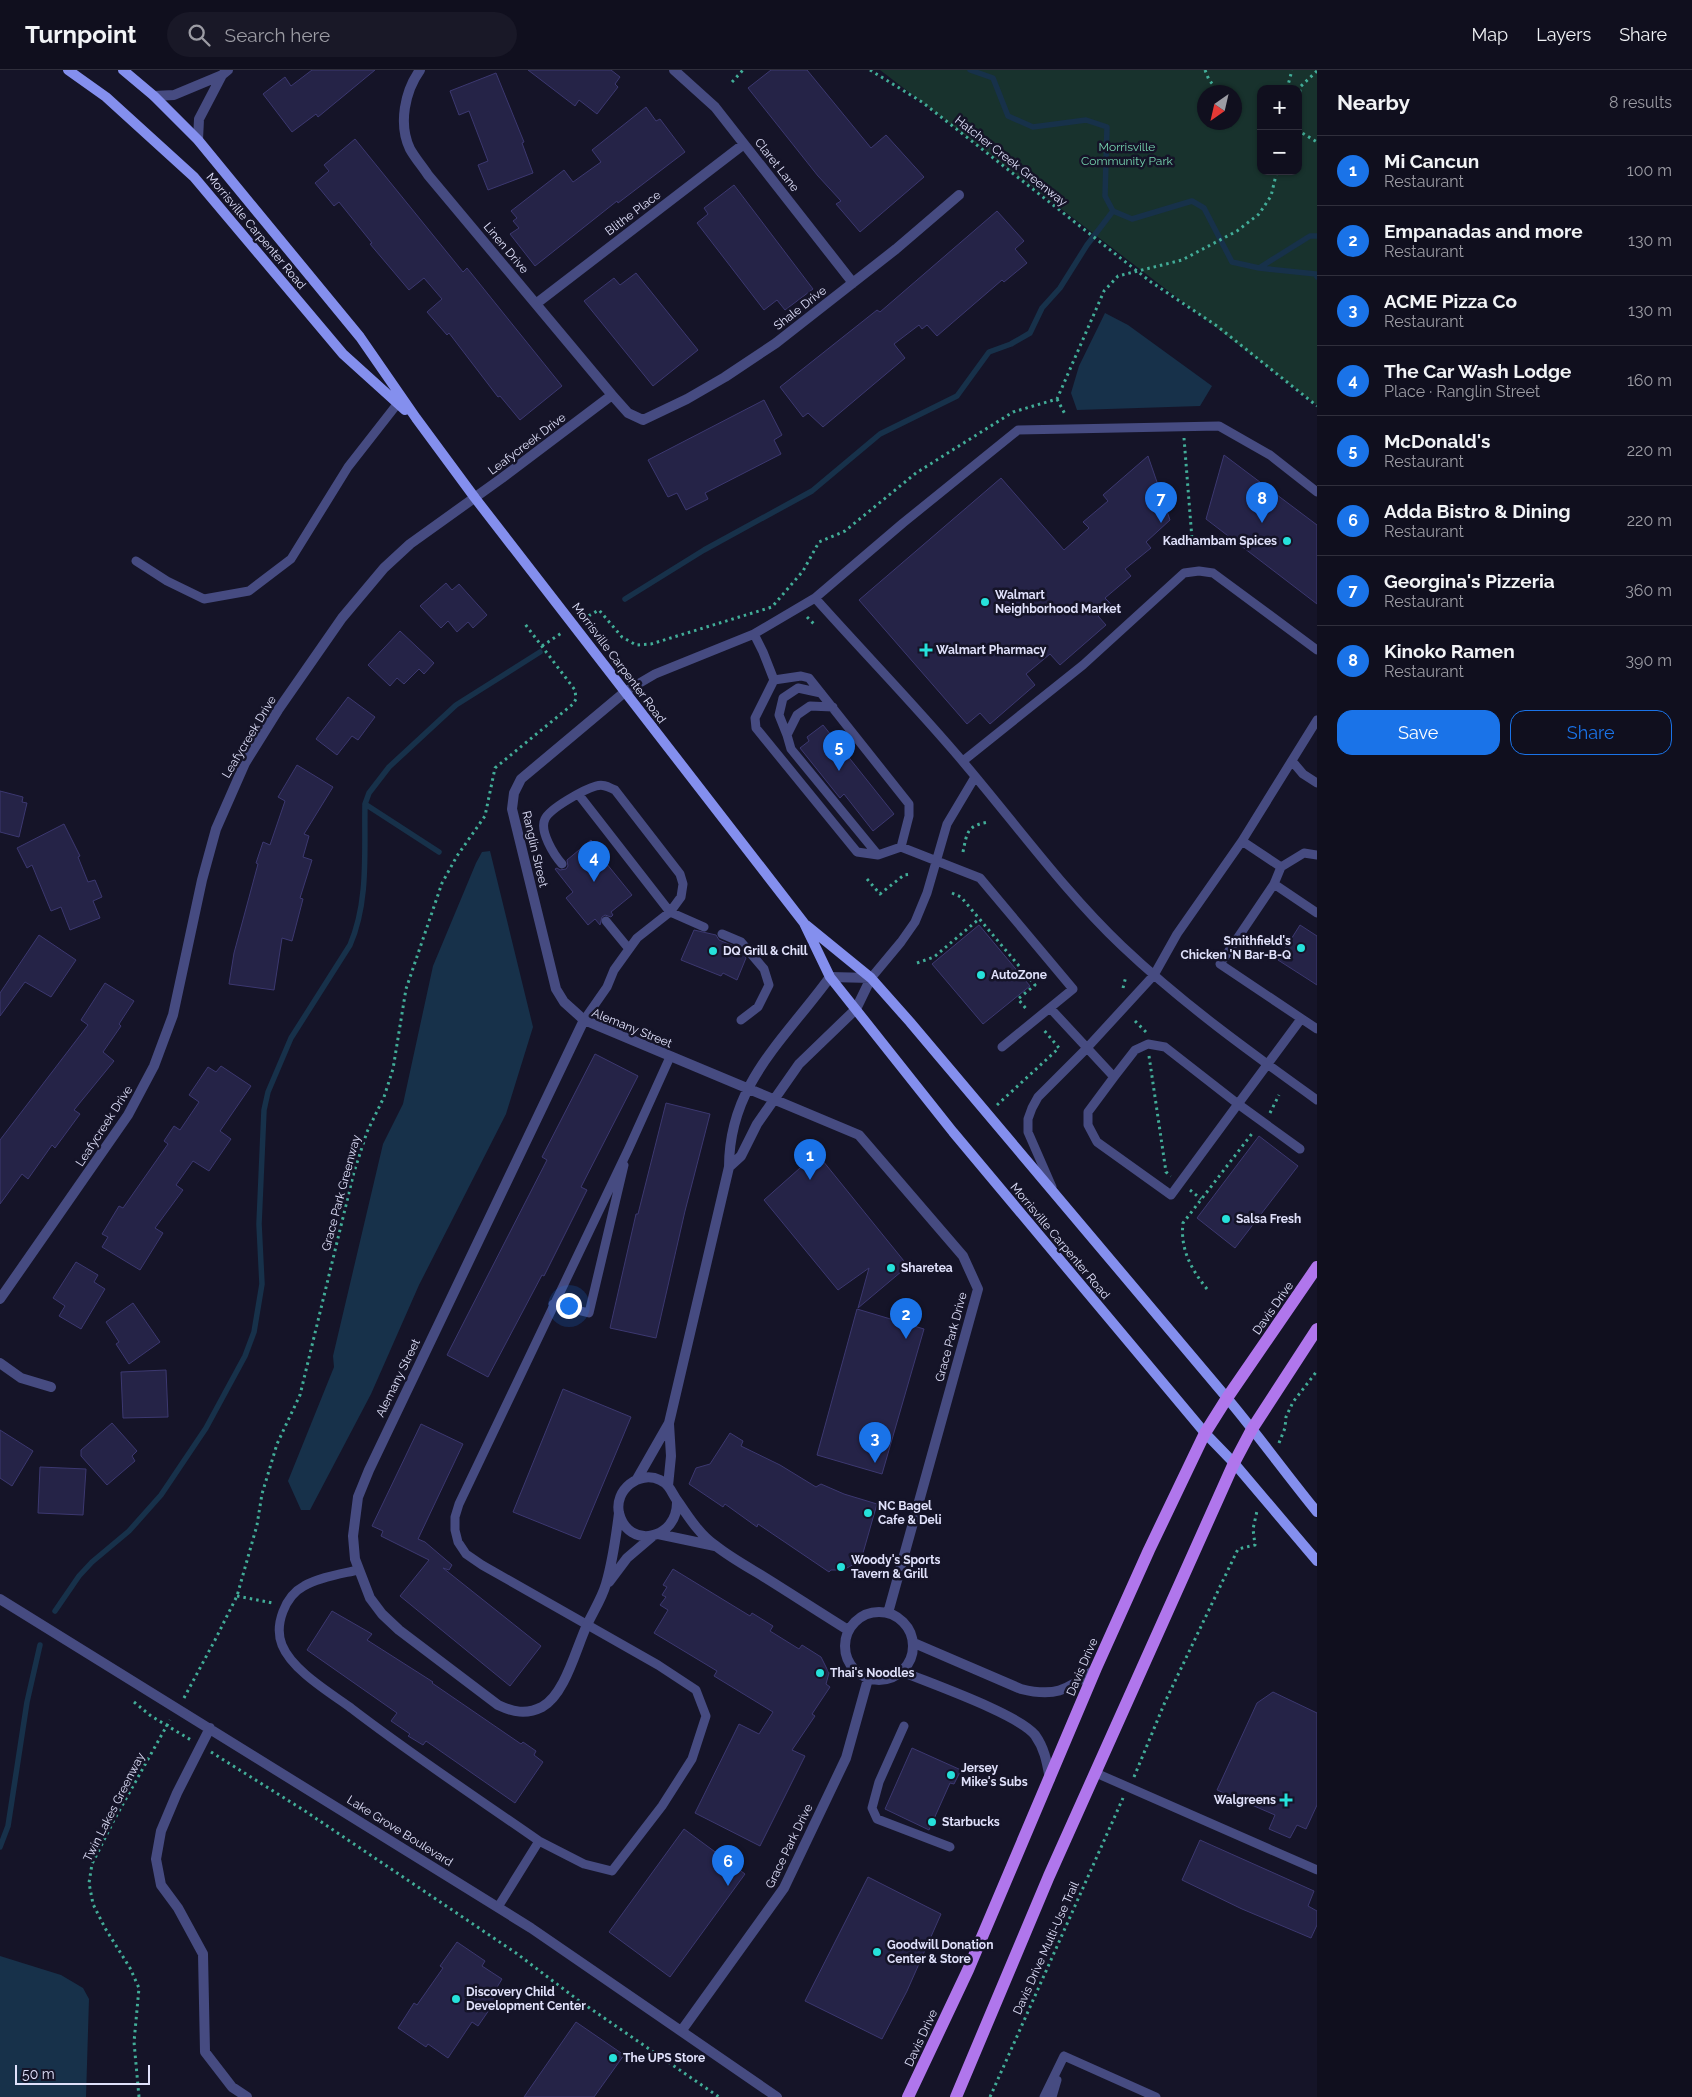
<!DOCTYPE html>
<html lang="en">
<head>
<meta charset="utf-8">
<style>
  :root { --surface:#100f1e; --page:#191827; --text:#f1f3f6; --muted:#9c9ca4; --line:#302f3c; --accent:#1a73e8 }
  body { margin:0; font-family:Raleway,sans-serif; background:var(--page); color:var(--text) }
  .controls { position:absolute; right:15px; top:15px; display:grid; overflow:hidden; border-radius:10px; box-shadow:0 1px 4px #0004 }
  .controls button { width:45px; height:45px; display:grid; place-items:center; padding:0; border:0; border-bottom:1px solid var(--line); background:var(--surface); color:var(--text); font:25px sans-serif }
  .compass { position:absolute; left:1197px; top:15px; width:45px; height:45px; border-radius:50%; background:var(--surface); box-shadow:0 1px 4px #0004; rotate:214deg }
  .scale { position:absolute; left:15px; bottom:12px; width:135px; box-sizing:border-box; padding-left:5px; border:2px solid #e0e1fb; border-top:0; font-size:14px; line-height:18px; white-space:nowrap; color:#e0e1fb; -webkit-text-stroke:4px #151428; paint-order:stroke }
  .you { position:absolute; left:568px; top:1235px; width:18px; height:18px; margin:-12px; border:4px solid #fff; border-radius:50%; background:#1a73e8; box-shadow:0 0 0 8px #1a73e833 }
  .badge { display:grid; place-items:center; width:32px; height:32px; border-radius:50%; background:var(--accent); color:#fff; font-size:16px; font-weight:700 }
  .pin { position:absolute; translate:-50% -41px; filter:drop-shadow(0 1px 2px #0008) }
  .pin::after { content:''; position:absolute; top:26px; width:18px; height:15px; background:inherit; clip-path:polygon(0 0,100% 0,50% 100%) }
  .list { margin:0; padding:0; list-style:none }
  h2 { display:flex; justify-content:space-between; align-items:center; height:65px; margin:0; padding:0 20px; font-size:21px }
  h2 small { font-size:16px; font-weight:400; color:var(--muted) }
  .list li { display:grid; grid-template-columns:32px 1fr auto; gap:15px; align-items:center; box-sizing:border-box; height:70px; padding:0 20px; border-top:1px solid var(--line) }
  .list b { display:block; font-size:19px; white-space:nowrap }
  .list p { margin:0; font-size:16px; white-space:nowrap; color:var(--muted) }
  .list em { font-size:16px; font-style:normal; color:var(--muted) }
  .actions { display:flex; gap:10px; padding:15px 20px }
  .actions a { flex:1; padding:11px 0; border:1px solid var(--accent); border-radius:15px; text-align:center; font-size:18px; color:var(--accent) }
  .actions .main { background:var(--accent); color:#fff }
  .icon { flex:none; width:28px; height:28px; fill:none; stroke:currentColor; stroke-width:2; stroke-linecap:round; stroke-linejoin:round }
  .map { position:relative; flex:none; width:1317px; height:2027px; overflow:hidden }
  header { display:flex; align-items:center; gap:30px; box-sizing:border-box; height:70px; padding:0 25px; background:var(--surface); border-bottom:1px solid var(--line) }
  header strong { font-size:24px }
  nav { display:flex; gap:28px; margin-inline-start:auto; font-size:18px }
  .search { width:350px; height:45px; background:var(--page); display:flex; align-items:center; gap:12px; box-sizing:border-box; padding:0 18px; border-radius:28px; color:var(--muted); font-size:19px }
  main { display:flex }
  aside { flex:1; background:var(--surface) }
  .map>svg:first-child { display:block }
  .green { fill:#18322d; fill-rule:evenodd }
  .water { fill:#17314a }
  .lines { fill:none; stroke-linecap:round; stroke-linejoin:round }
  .stream { stroke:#17314a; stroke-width:5.5 }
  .building { fill:#252347; stroke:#3c3870 }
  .path { stroke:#42ad98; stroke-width:3; stroke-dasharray:2.5 4; stroke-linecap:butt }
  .lane { stroke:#464b81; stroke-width:9 }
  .street { stroke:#464b81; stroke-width:10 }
  .secondary { stroke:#848fee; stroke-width:10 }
  .primary { stroke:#b076ec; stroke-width:12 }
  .poi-dot { fill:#26e1db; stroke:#151428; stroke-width:2 }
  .labels { text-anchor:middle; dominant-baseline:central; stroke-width:5; stroke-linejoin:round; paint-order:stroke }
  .park-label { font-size:12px; fill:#75d2ae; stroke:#151428 }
  .street-label { font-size:12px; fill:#e0e1fb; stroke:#151428 }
  .poi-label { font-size:12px; font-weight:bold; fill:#e0e1fb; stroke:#151428; text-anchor:start }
</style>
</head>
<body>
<header>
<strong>Turnpoint</strong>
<div class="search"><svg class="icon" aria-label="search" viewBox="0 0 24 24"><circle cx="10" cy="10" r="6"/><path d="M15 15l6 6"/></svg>Search here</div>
<nav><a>Map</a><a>Layers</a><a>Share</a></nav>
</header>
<main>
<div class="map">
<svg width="1317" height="2027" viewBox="0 0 1317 2027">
  <rect width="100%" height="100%" fill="#151428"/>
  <path class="green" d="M880 0H1317V335ZM1261 19H1298V101H1261ZM1204 22H1234V52H1204Z"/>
  <path class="water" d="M1105 243 1128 255 1212 316 1200 336 1077 340 1071 323 1079 296Z
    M490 781 533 957 506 1044 419 1215 371 1324 310 1440H301L288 1411 334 1297 333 1286 383 1074 403 1034 433 896 476 793 482 782Z
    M0 1886 61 1905 83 1918 89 1929 86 2027H0Z"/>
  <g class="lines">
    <path class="stream" d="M970 0 993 8 1008 46 1033 57 1086 50 1107 57 1105 126 1113 141 1132 149 1192 131 1204 138 1232 192 1259 198 1310 166H1317
      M1259 198 1316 204 1317 207
      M625 529 704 480 812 421 880 364 957 326 989 282 1011 274 1030 263 1042 238 1060 218 1087 175 1113 141
      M365 734 439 782
      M55 1541 79 1506 92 1492 129 1461 161 1425 206 1358 245 1286 254 1262 262 1214 259 1154 264 1040 268 1022 291 968 350 875C369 831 364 781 365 734L369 723 389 697 456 635 540 582
      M0 1777 8 1756 27 1632 40 1575"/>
  </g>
  <path class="building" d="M312 0H375L318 47 316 44 292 62 263 24 285 7 291 16Z
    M528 0H611L620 7 615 14 618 17 597 44 579 30 575 36Z
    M771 0H807L871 78 886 65 924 107 860 162 836 134 841 131 818 106 748 18Z
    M496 3 524 72 522 73 533 103 488 120 478 95 488 91 469 41 459 45 450 21Z
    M646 37 656 51 660 49 685 82 618 133 617 131 535 196 510 164 519 158 513 151 517 148 511 141 564 100 573 112 601 92 592 80Z
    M355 69 463 202 467 198 562 316 520 350 500 326 498 327 449 263 447 265 427 242 442 229 424 208 409 220 370 174 372 173 339 132 334 136 315 113 329 101 324 95Z
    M734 115 813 219 785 240 777 230 764 240 697 153 708 144 704 138Z
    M997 141 1024 171 1015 179 1027 193 1004 212 1002 210 937 266 927 255 922 259 919 255 894 274 905 288 823 357 808 343 803 347 780 317 877 240 880 242Z
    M636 203 698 280 653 316 584 231 614 208 620 215Z
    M764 330 782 365 774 370 781 384 705 423 708 429 686 440 677 423 668 427 648 390Z
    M1224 385 1317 455V534L1206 449Z
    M1148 386 1170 450 1146 472 1151 478 1125 499 1131 506 1105 528 1111 534 1098 546 1106 555 1060 595 1050 584 1026 604 1035 615 990 654 980 643 967 654 859 530 1001 408 1064 480 1089 458 1083 452 1108 431 1103 425Z
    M446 513 452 520 459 514 487 545 473 558 468 552 457 562 448 551 441 558 420 536Z
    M400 561 434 593 424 604 419 599 404 614 397 608 390 616 368 595Z
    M348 627 375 647 358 670 352 666 337 685 316 669Z
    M823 655 894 744 873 761 844 724 840 728 800 678 809 671 807 667Z
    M297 695 333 717 304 764 309 766 303 787 312 790 300 828 303 829 292 871 282 868 274 920 229 914 234 883 258 794 256 793 263 772 270 775 285 731 278 727Z
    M0 721 23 727 22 732 27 733 19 767 0 762Z
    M64 754 80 786 78 787 88 812 95 810 102 827 93 831 100 848 70 860 61 837 51 841 32 795 27 798 17 778Z
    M591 770 609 791 606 793 632 825 611 842 613 845 611 847 605 845 602 847 600 855 595 849 588 855 566 828 573 822 555 799 557 798 560 800 566 799 568 796 567 790Z
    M979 855 1030 916 983 954 932 894Z
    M1300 855 1317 866V915L1278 890Z
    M694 860 716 865 719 870 736 877 735 879 741 881 746 888 737 910 723 903 721 906 681 890Z
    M39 865 76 890 51 927 25 912 0 946V923Z
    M105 913 134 931 119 954 121 956 103 982 114 991 74 1040 80 1044 55 1078 52 1075 28 1109 22 1104 0 1134V1070L88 955 81 950Z
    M595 984 638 1006 581 1117 587 1120 544 1206 542 1205 488 1307 447 1285 547 1090 542 1087Z
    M221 996 251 1016 220 1061 231 1069 209 1101 193 1091 176 1115 183 1120 155 1158 163 1163 140 1200 102 1177 108 1167 102 1164 119 1136 123 1138 168 1074 164 1071 174 1056 180 1060 199 1032 189 1025 208 997 216 1002Z
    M666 1033 710 1044 685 1141 656 1268 610 1258 636 1144H638Z
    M1259 1066 1298 1096 1235 1178 1197 1148Z
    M818 1088 823 1091 908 1196 858 1238 869 1198 838 1220 764 1130 809 1090Z
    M76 1192 98 1205 94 1212 105 1219 81 1259 59 1246 65 1236 53 1228Z
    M133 1233 160 1272 129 1294 116 1274 119 1272 106 1252Z
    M857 1239 924 1259 882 1404 817 1385Z
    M166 1300 168 1347 123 1348 121 1302Z
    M563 1319 631 1347 580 1469 513 1442Z
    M112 1353 137 1381 132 1386 135 1391 107 1415 81 1386V1380Z
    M421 1354 463 1374 418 1469 425 1472 452 1495 449 1500 443 1498 541 1576 510 1616 400 1526 429 1490 381 1466 383 1461 372 1456Z
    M0 1360 33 1381 12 1416 0 1408Z
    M730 1363 743 1371 741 1376 780 1395 816 1417 821 1414 844 1424 877 1434 861 1490 849 1497 842 1500H831L829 1502 758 1454 757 1457 725 1434 723 1437 689 1414 696 1398 710 1394Z
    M40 1397 86 1399 83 1445 38 1443Z
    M673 1499 750 1546 752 1543 773 1556 770 1561 799 1579 802 1575 821 1587 829 1603 826 1614 830 1617 812 1644 815 1646 792 1680 805 1686 760 1776 695 1743 739 1654 759 1664 773 1642 714 1606 717 1601 654 1563 668 1540 660 1535 666 1527 662 1525 667 1517 663 1515Z
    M332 1541 372 1564 367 1570 433 1612 432 1613 521 1674 523 1672 536 1681 534 1685 543 1692 515 1733 426 1671 423 1675 408 1666 410 1664 391 1651 397 1643 307 1580Z
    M1273 1622 1317 1643V1735L1306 1759 1297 1755 1290 1768 1269 1759 1275 1745 1217 1720 1257 1633Z
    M912 1678 961 1700 954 1714 950 1713 929 1760 885 1739Z
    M684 1759 745 1804 670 1907 609 1862Z
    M1200 1770 1314 1821 1308 1836 1317 1841V1855L1311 1868 1242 1839 1182 1810Z
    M868 1807 941 1844 907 1921 882 1969 805 1931Z
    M457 1872 485 1891 482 1896 502 1909 491 1927 496 1930 478 1956 472 1952 448 1988 428 1974 426 1977 398 1958 414 1933 417 1935 443 1898 440 1896Z
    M576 1952 624 1985 594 2027H524Z"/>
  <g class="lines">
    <path class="path" d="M870 0 922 32 1151 212 1217 256 1317 336
      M1205 0 1209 10 1215 17
      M1317 1 1300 17 1299 61 1317 72
      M732 12 743 0
      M1287 19 1292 0
      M1057 329 1066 346
      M1184 368 1192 469
      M807 547 814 554
      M583 549 599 540 622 567 636 575 651 574 772 537 803 501 819 472 845 461 916 403 1013 342 1057 329 1104 221 1118 206 1182 190 1237 161 1259 144 1271 126 1277 101
      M542 576 563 562
      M963 782C967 762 967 756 988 752
      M867 809 880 824 904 805 912 804
      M952 823 961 827 1035 915 1018 929 1028 941
      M917 893 934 887 979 849
      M1123 918 1126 906
      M1135 951 1146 962
      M1149 986 1166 1102 1171 1106
      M997 1035 1059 978 1043 959
      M1270 1043 1279 1025
      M1190 1120 1201 1129
      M1207 1219C1191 1199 1180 1179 1183 1153L1254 1061
      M1279 1373 1285 1358 1286 1347 1293 1332 1317 1301
      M237 1526 273 1533
      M184 1628 215 1570 237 1526 257 1455 262 1424 277 1374 300 1325 354 1102 367 1062 384 1027 393 999 406 919 442 813 457 786 485 746 495 698 573 634 576 629 575 620 525 554
      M134 1632 151 1646 191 1670
      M211 1682 305 1741 516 1883 578 1930 719 2027
      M1134 1707 1165 1632 1238 1479 1255 1475 1253 1459 1257 1441
      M139 2027 134 1972 139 1918 130 1898 105 1858 93 1834 89 1813 92 1794 114 1750 170 1650
      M990 2027 1123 1728"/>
    <path class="lane" d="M136 491 167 511 204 529 249 521 291 489 348 397 398 333
      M815 528C864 583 916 636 964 693 1015 753 1065 822 1122 876 1182 933 1250 982 1317 1030
      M754 564 763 582 774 610
      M626 621 655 604 754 564 815 528 903 453 1018 360 1219 356 1270 385 1317 422
      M833 637 810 636 797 645 787 665 791 679 878 785
      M787 665 779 645 783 628 798 618 821 623
      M963 691 1083 595 1184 503 1199 501 1213 503 1317 580
      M1292 691 1303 704 1317 713
      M579 725 670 842 704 857
      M1242 771 1281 797 1274 814 1220 894 1317 959
      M901 777 909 746V734L809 608 801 606 774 610 755 648 756 658 857 782 878 785 901 777 980 808 1073 919 1002 977
      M562 794C554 785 539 761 545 749 550 738 585 719 596 716 604 714 608 717 615 720L680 804 683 814 681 827 670 842 637 868 614 900 607 917 584 950
      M1281 797 1304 783 1317 785
      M1274 814 1317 843
      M606 851 629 879
      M722 864 741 872 764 899 769 915 758 937 741 950
      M871 908 901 872 915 852 927 823 947 754 975 707
      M1050 938 1114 1007
      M1300 1079 1238 1034 1171 1125 1097 1072 1088 1055V1042L1114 1007 1135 980 1148 974 1165 977 1238 1034 1301 949
      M1052 1117 1028 1062V1049L1032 1038 1038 1027 1086 979 1154 905 1177 864 1242 771 1317 650
      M553 1234 589 1243 624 1095
      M358 1500C341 1504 320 1507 304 1516 285 1526 274 1555 282 1575 292 1600 329 1622 351 1638 412 1685 476 1727 539 1771L498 1837
      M904 1656 879 1712 872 1738 877 1749 950 1777
      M1096 1703 1317 1800
      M539 1771 584 1794 612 1801 662 1736 692 1689 706 1646 696 1620 658 1595 482 1495 466 1484 458 1472 455 1460V1447L459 1434 628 1080 670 987
      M1064 1986 1156 2027
      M1044 2027 1064 1986
      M1052 2027 1057 2010"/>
    <path class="street" d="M420 0C405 21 398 54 410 79 415 88 422 96 428 105L612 325 628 343 643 350 687 329 725 307 776 273 896 179 959 125
      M674 0 715 37 853 213
      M154 26 174 25 222 5 228 0
      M198 70 199 49 222 5
      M537 233 744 74
      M584 950 564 932 556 919 512 739 514 723 521 709 626 621
      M0 1229 128 1045 154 996 173 945 202 810 216 759 245 693 278 640 342 548 384 498 410 474 502 408 612 325
      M0 1293 21 1308 51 1317
      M637 1409 669 1353 729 1097C729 1014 785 969 830 907L871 908 856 939 799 994 757 1054 741 1086 729 1097
      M668 1416 671 1386 669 1354
      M677 1431C678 1470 628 1480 619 1443 614 1420 639 1400 660 1410 671 1415 672 1425 679 1433 689 1448 701 1466 716 1476 730 1487 746 1496 761 1505 790 1523 819 1542 848 1560
      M619 1443C616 1467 613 1490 606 1514 602 1528 593 1542 587 1555 576 1578 565 1625 542 1637 526 1645 513 1642 498 1635L399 1560 382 1544 370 1528 355 1489 353 1466 358 1427 369 1400 584 950 859 1065 963 1186 978 1219 888 1543
      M658 1464 715 1476
      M609 1512 627 1488 654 1465
      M0 1529 531 1858 777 2027
      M845 1576a34 34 0 1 1 68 0a34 34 0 1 1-68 0Z
      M914 1573 1021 1619C1057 1628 1067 1619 1096 1599
      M903 1602C932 1614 1018 1644 1035 1665 1045 1679 1047 1693 1050 1709
      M210 1658 177 1723 161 1761 156 1789 161 1815 178 1838 203 1884 205 1982 232 2017 247 2027
      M682 1960 784 1818 846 1688 868 1609"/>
    <path class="secondary" d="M68 0 106 27 194 107 343 284 405 340
      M123 0 154 26 198 70 360 267 416 348 475 428 804 853 830 907 953 1062 1205 1363 1234 1393 1317 1491
      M806 855 871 908 910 952 1227 1328C1258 1365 1286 1404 1317 1442"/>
    <path class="primary" d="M908 2027 968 1900 1096 1598 1149 1480 1193 1388 1205 1363 1227 1328 1317 1197
      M956 2027 1049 1806 1234 1393 1252 1359 1317 1259"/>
  </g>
  <g class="poi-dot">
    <circle cx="1287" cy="471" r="5"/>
    <circle cx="985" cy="532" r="5"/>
    <path d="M923.5 572.5h5v5h5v5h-5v5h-5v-5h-5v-5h5z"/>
    <circle cx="1301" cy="878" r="5"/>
    <circle cx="713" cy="881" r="5"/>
    <circle cx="981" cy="905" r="5"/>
    <circle cx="1226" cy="1149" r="5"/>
    <circle cx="891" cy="1198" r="5"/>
    <circle cx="868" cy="1443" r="5"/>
    <circle cx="841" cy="1497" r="5"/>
    <circle cx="820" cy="1603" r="5"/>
    <circle cx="951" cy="1705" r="5"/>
    <path d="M1283.5 1722.5h5v5h5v5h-5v5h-5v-5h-5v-5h5z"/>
    <circle cx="932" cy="1752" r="5"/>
    <circle cx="877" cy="1882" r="5"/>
    <circle cx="456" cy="1929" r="5"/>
    <circle cx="613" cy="1988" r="5"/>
  </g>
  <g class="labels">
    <g class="park-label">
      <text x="1127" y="77">Morrisville<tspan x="1127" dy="14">Community Park</tspan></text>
    </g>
    <g class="street-label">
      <text transform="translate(1011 91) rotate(38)">Hatcher Creek Greenway</text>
      <text transform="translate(777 95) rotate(52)">Claret Lane</text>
      <text transform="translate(633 143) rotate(-37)">Blithe Place</text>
      <text transform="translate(256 161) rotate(50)">Morrisville Carpenter Road</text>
      <text transform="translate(506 178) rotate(50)">Linen Drive</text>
      <text transform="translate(800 238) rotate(-38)">Shale Drive</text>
      <text transform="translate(527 374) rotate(-37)">Leafycreek Drive</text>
      <text transform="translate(619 593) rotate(53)">Morrisville Carpenter Road</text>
      <text transform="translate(249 667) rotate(-59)">Leafycreek Drive</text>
      <text transform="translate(535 779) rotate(77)">Ranglin Street</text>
      <text transform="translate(632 958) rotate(22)">Alemany Street</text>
      <text transform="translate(104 1056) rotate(-57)">Leafycreek Drive</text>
      <text transform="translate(341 1123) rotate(-75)">Grace Park Greenway</text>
      <text transform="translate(1060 1171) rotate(50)">Morrisville Carpenter Road</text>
      <text transform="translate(1273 1238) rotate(-55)">Davis Drive</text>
      <text transform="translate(951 1267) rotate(-75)">Grace Park Drive</text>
      <text transform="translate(398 1308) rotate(-64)">Alemany Street</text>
      <text transform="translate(1082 1597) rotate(-67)">Davis Drive</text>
      <text transform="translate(114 1737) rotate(-63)">Twin Lakes Greenway</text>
      <text transform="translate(400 1761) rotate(32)">Lake Grove Boulevard</text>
      <text transform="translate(789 1776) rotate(-64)">Grace Park Drive</text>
      <text transform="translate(1046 1878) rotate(-66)">Davis Drive Multi-Use Trail</text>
      <text transform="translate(921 1968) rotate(-65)">Davis Drive</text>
    </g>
    <g class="poi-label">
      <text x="1277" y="471" text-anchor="end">Kadhambam Spices</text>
      <text x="995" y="525">Walmart<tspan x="995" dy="14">Neighborhood Market</tspan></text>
      <text x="936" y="580">Walmart Pharmacy</text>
      <text x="1291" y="871" text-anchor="end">Smithfield's<tspan x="1291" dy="14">Chicken 'N Bar-B-Q</tspan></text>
      <text x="723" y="881">DQ Grill &amp; Chill</text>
      <text x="991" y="905">AutoZone</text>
      <text x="1236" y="1149">Salsa Fresh</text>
      <text x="901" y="1198">Sharetea</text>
      <text x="878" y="1436">NC Bagel<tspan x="878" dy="14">Cafe &amp; Deli</tspan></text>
      <text x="851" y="1490">Woody's Sports<tspan x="851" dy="14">Tavern &amp; Grill</tspan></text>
      <text x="830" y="1603">Thai's Noodles</text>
      <text x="961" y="1698">Jersey<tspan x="961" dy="14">Mike's Subs</tspan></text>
      <text x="1276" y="1730" text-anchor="end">Walgreens</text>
      <text x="942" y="1752">Starbucks</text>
      <text x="887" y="1875">Goodwill Donation<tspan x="887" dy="14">Center &amp; Store</tspan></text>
      <text x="466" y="1922">Discovery Child<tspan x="466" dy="14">Development Center</tspan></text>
      <text x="623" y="1988">The UPS Store</text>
    </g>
  </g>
</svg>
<div class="controls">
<button>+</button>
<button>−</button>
</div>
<svg class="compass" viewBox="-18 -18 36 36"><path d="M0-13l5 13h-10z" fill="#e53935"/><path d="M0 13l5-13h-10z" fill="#9c9ca4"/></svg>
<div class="scale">50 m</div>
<div class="you"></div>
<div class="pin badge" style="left:810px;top:1110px">1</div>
<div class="pin badge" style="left:906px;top:1269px">2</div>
<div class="pin badge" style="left:875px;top:1393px">3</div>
<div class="pin badge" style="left:594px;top:812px">4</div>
<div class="pin badge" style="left:839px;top:701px">5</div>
<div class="pin badge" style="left:728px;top:1816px">6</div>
<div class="pin badge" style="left:1161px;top:453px">7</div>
<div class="pin badge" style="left:1262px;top:453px">8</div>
</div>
<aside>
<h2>Nearby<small>8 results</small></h2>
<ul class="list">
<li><span class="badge">1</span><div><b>Mi Cancun</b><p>Restaurant</p></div><em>100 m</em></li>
<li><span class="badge">2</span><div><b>Empanadas and more</b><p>Restaurant</p></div><em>130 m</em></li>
<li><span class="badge">3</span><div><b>ACME Pizza Co</b><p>Restaurant</p></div><em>130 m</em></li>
<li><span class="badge">4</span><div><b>The Car Wash Lodge</b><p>Place · Ranglin Street</p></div><em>160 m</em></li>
<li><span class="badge">5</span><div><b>McDonald's</b><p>Restaurant</p></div><em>220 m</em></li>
<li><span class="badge">6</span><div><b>Adda Bistro &amp; Dining</b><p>Restaurant</p></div><em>220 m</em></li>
<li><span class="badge">7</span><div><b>Georgina's Pizzeria</b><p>Restaurant</p></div><em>360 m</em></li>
<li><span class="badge">8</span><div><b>Kinoko Ramen</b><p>Restaurant</p></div><em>390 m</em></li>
</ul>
<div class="actions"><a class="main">Save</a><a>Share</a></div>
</aside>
</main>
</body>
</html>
